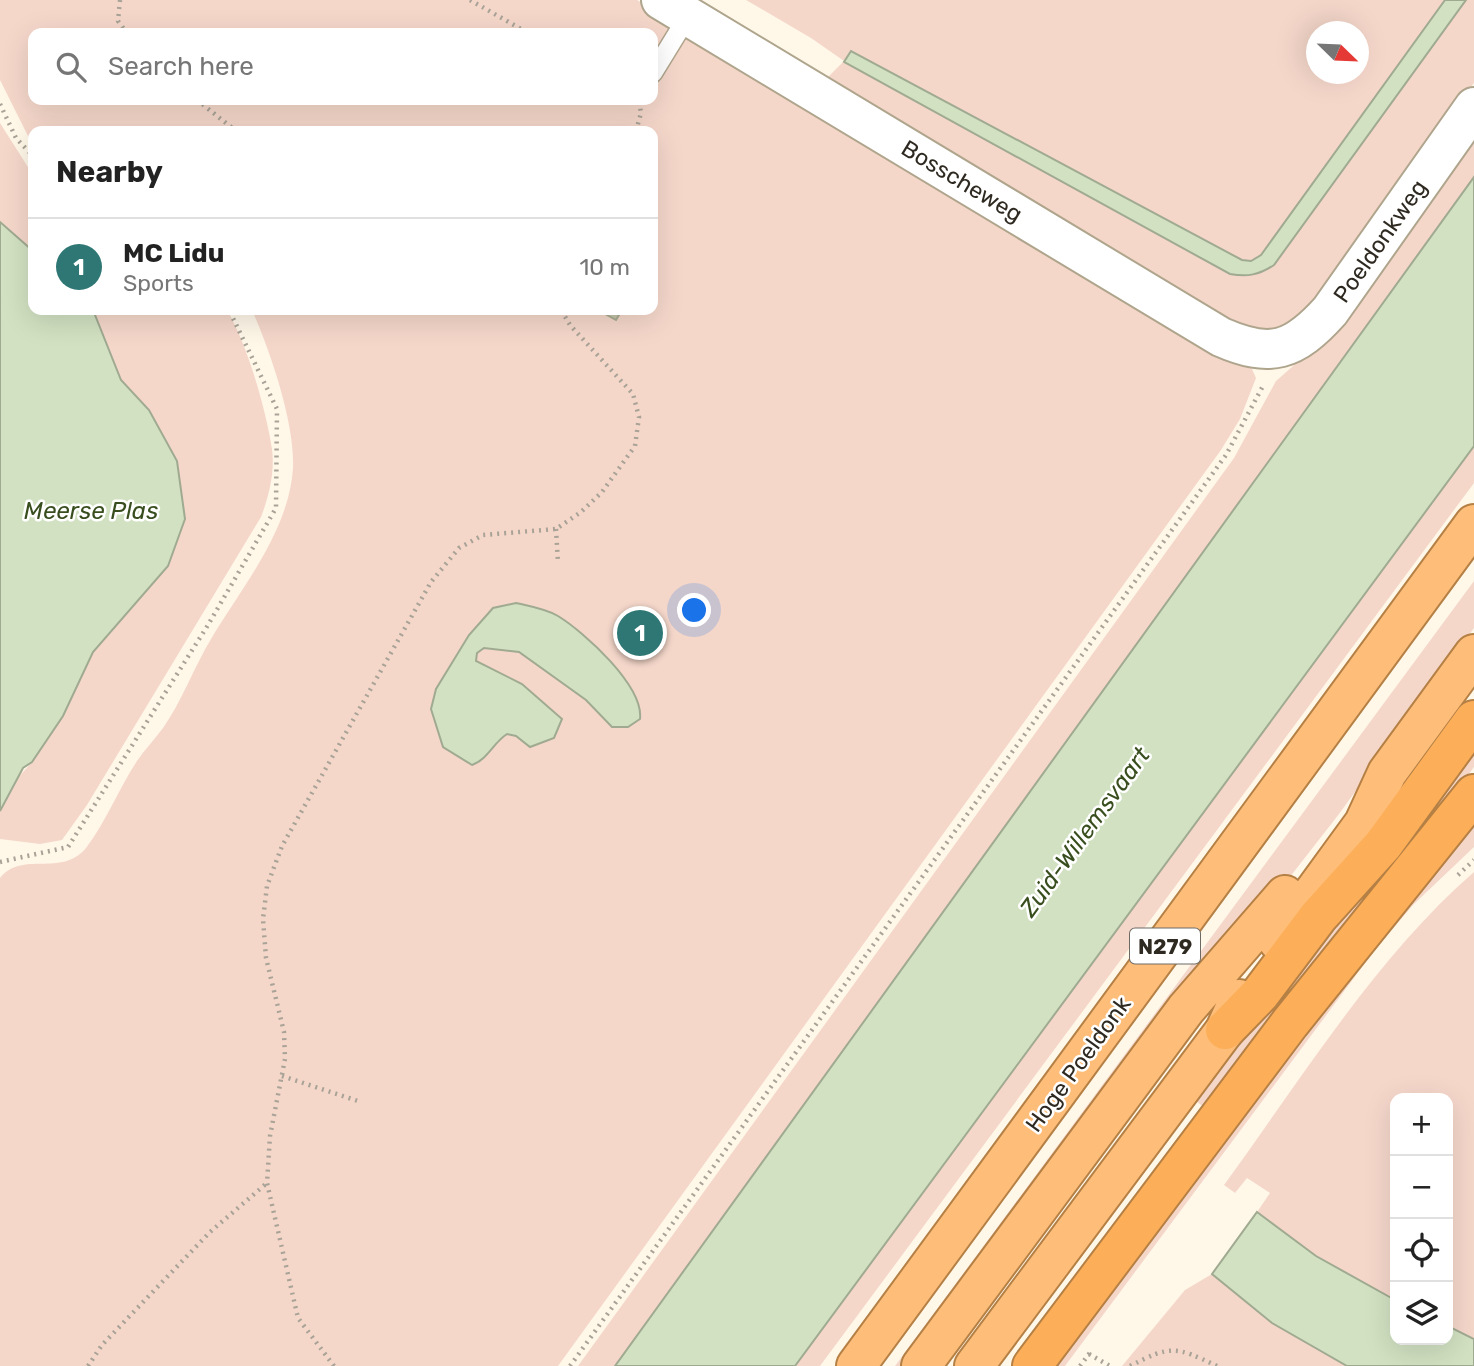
<!DOCTYPE html>
<html lang="en">
<head>
<meta charset="utf-8">
<style>
  :root { --surface:#fff; --page:#f2f2f2; --text:#222; --muted:#767676; --line:#e0e0e0; --accent:#2e7774 }
  body { margin:0; font-family:Rubik,sans-serif; background:var(--page); color:var(--text) }
  .controls { position:absolute; right:21px; bottom:21px; display:grid; overflow:hidden; border-radius:14px; box-shadow:0 7px 28px #0002 }
  .controls button { width:63px; height:63px; display:grid; place-items:center; padding:0; border:0; border-bottom:2px solid var(--line); background:var(--surface); color:var(--text); font:35px sans-serif }
  .compass { position:absolute; left:1306px; top:21px; width:63px; height:63px; border-radius:50%; background:var(--surface); box-shadow:0 7px 28px #0002; rotate:113deg }
  .you { position:absolute; left:695px; top:611px; width:24px; height:24px; margin:-18px; border:5px solid #fff; border-radius:50%; background:#1a73e8; box-shadow:0 0 0 10px #1a73e833 }
  .badge { display:grid; place-items:center; width:46px; height:46px; border-radius:50%; background:var(--accent); color:#fff; font-size:23px; font-weight:700 }
  .pin { position:absolute; translate:-50% -50%; border:4px solid #fff; box-shadow:0 2px 7px #0006 }
  .list { margin:0; padding:0; list-style:none }
  h2 { display:flex; justify-content:space-between; align-items:center; height:91px; margin:0; padding:0 28px; font-size:30px }
  h2 small { font-size:23px; font-weight:400; color:var(--muted) }
  .list li { display:grid; grid-template-columns:46px 1fr auto; gap:21px; align-items:center; box-sizing:border-box; height:98px; padding:0 28px; border-top:2px solid var(--line) }
  .list b { display:block; font-size:26px; white-space:nowrap }
  .list p { margin:0; font-size:23px; white-space:nowrap; color:var(--muted) }
  .list em { font-size:23px; font-style:normal; color:var(--muted) }
  .icon { flex:none; width:38px; height:38px; fill:none; stroke:currentColor; stroke-width:2; stroke-linecap:round; stroke-linejoin:round }
  .map { position:relative; flex:none; width:1474px; height:1366px; overflow:hidden }
  .search { position:absolute; background:var(--surface); box-shadow:0 7px 28px #0002; left:28px; top:28px; width:630px; height:77px; display:flex; align-items:center; gap:18px; box-sizing:border-box; padding:0 24px; border-radius:14px; color:var(--muted); font-size:26px }
  .panel { position:absolute; background:var(--surface); box-shadow:0 7px 28px #0002; left:28px; top:126px; width:630px; height:189px; border-radius:14px }
  .map>svg:first-child { display:block }
  .green { fill:#f5d7ca; fill-rule:evenodd }
  .water { fill:#d1e1c1; stroke:#a0aa91; stroke-width:2 }
  .building { fill:#c4c4aa; stroke:#abac92; stroke-width:2 }
  .lines { fill:none; stroke-linecap:round; stroke-linejoin:round }
  .service-casing { stroke:#afa58d; stroke-width:21 }
  .tertiary-casing { stroke:#afa58d; stroke-width:42 }
  .trunk-casing { stroke:#b58045; stroke-width:42 }
  .motorway-casing { stroke:#b58045; stroke-width:42 }
  .path { stroke:#a9a397; stroke-width:4.5; stroke-dasharray:2 5; stroke-linecap:butt }
  .service { stroke:#fff; stroke-width:18 }
  .tertiary { stroke:#fff; stroke-width:38 }
  .trunk { stroke:#febe7a; stroke-width:38 }
  .motorway { stroke:#fdae58; stroke-width:38 }
  .labels { text-anchor:middle; dominant-baseline:central; stroke-width:5; stroke-linejoin:round; paint-order:stroke }
  .shield { fill:#fff; stroke:#6d6a64; stroke-width:2 }
  .shield-label { font-size:21px; font-weight:bold; fill:#2f2a21 }
  .street-label { font-size:23px; fill:#2f2a21; stroke:#fff }
  .water-label { font-size:24px; font-style:italic; fill:#394e1e; stroke:#fff }
</style>
</head>
<body>
<div class="map">
<svg width="1474" height="1366" viewBox="0 0 1474 1366">
  <rect width="100%" height="100%" fill="#fff8e9"/>
  <path class="green" d="M0 0H637L1252 369 1256 378 1240 419 1221 450 558 1366H0V878C22 850 61 878 86 848 106 822 119 788 137 761 145 749 155 739 163 728 182 701 194 667 211 639 242 587 289 531 293 468 295 423 270 351 252 310H653V131H33V146L0 80ZM33 33H653V100H33Z
    M746 0H1445L1261 255 1251 261 1242 260 851 51 844 61 1230 274 1274 265 1466 0H1474V83L1324 298 1286 330 1248 332 822 83 844 61 811 38ZM1316 32H1358V74H1316Z
    M0 123 33 175V251L0 222Z
    M1474 130V177L615 1366H578L1234 458 1276 381 1326 337Z
    M93 310H227C247 344 266 409 272 449 275 472 269 496 261 517L87 805 62 840 40 844 0 839V811L15 781 32 762 93 652 168 566 185 519 149 410 121 380Z
    M1474 446V483L820 1366H795Z
    M1474 581V628L1339 814 909 1366H895Z
    M1474 749V767L1391 880 1206 1109 1196 1101 1250 1025Z
    M1474 816V847L1413 905 1374 951 1065 1366H1046Z
    M1474 872V1339L1448 1326V1098H1395V1300L1316 1256 1257 1212 1270 1193 1247 1178 1235 1193 1224 1185C1300 1081 1376 957 1474 872Z
    M1212 1274 1272 1323 1347 1366H1122L1185 1290Z"/>
  <path class="water" d="M1445 0H1466L1274 265C1259 275 1248 277 1230 274L844 62 851 51 1242 260 1251 261 1261 255Z
    M1474 177V446L795 1366H615Z
    M0 222 33 251V310H93L121 380 149 410 177 461 185 519 168 566 93 652 63 716 32 762 23 768 0 811Z
    M516 603C529 606 546 609 558 616 584 632 644 686 640 719L628 727H612L586 700 519 652 484 648 477 653 476 661 522 684 562 719 554 738 530 747 516 736 507 734C493 743 488 759 472 765L443 747 431 709 436 689 469 635 493 608Z
    M1257 1212 1316 1256 1395 1300V1340H1448V1326L1474 1339V1366H1347L1272 1323 1212 1274Z"/>
  <path class="building" d="M598 310H622L616 320Z"/>
  <g class="lines">
    <defs>
      <path id="service" d="M653 73 688 16"/>
      <path id="tertiary" d="M661 0 1221 337C1271 359 1294 351 1330 311L1474 107"/>
      <path id="trunk" d="M1278 941 1364 823 1387 773 1474 654
        M856 1366 1474 524
        M921 1366 1186 1009 1285 895
        M974 1366 1225 1030 1239 999"/>
      <path id="motorway" d="M1225 1030 1260 994 1318 917 1383 845 1474 720
        M1032 1366 1290 1023 1474 794"/>
    </defs>
    <use href="#service" class="service-casing"/>
    <use href="#tertiary" class="tertiary-casing"/>
    <use href="#trunk" class="trunk-casing"/>
    <use href="#motorway" class="motorway-casing"/>
    <path class="path" d="M120 0 118 21 127 33
      M470 0 528 33
      M197 100 236 131
      M0 104 16 138 33 156
      M636 131 641 113 639 100
      M556 529 558 563
      M0 862 68 847 208 625 276 508 277 409 229 310
      M1458 875 1474 860
      M282 1076 358 1101
      M1089 1354 1110 1366
      M88 1366 102 1345 210 1232 267 1183
      M334 1366 298 1318 267 1183 270 1136 285 1059 284 1032 266 958 263 919 267 886 282 846 431 582 459 548 483 535 556 529 581 512 602 492 635 446 639 417 633 394 570 325 561 310
      M570 1366 1226 455 1264 384
      M1080 1366 1092 1350
      M1130 1366C1171 1345 1175 1346 1217 1366"/>
    <use href="#service" class="service"/>
    <use href="#tertiary" class="tertiary"/>
    <use href="#trunk" class="trunk"/>
    <use href="#motorway" class="motorway"/>
  </g>
  <g class="labels">
    <rect class="shield" x="1130" y="928.5" width="70" height="35" rx="5"/>
    <g class="shield-label">
      <text x="1165" y="946">N279</text>
    </g>
    <g class="street-label">
      <text transform="translate(962 181) rotate(31)">Bosscheweg</text>
      <text transform="translate(1380 241) rotate(-55)">Poeldonkweg</text>
      <text transform="translate(1078 1064) rotate(-54)">Hoge Poeldonk</text>
    </g>
    <g class="water-label">
      <text x="91" y="511">Meerse Plas</text>
      <text transform="translate(1085 832) rotate(-54)">Zuid-Willemsvaart</text>
    </g>
  </g>
</svg>
<div class="controls">
<button>+</button>
<button>−</button>
<button><svg class="icon" aria-label="locate" viewBox="0 0 24 24"><circle cx="12" cy="12" r="6"/><path d="M12 2v4M12 18v4M2 12h4M18 12h4"/></svg></button>
<button><svg class="icon" aria-label="layers" viewBox="0 0 24 24"><path d="M12 4l9 5-9 5-9-5zM3 14l9 5 9-5"/></svg></button>
</div>
<svg class="compass" viewBox="-18 -18 36 36"><path d="M0-13l5 13h-10z" fill="#e53935"/><path d="M0 13l5-13h-10z" fill="#767676"/></svg>
<div class="you"></div>
<div class="pin badge" style="left:640px;top:633px">1</div>
<div class="search"><svg class="icon" aria-label="search" viewBox="0 0 24 24"><circle cx="10" cy="10" r="6"/><path d="M15 15l6 6"/></svg>Search here</div>
<section class="panel">
<h2>Nearby<small></small></h2>
<ul class="list">
<li><span class="badge">1</span><div><b>MC Lidu</b><p>Sports</p></div><em>10 m</em></li>
</ul>
</section>
</div>
</body>
</html>
